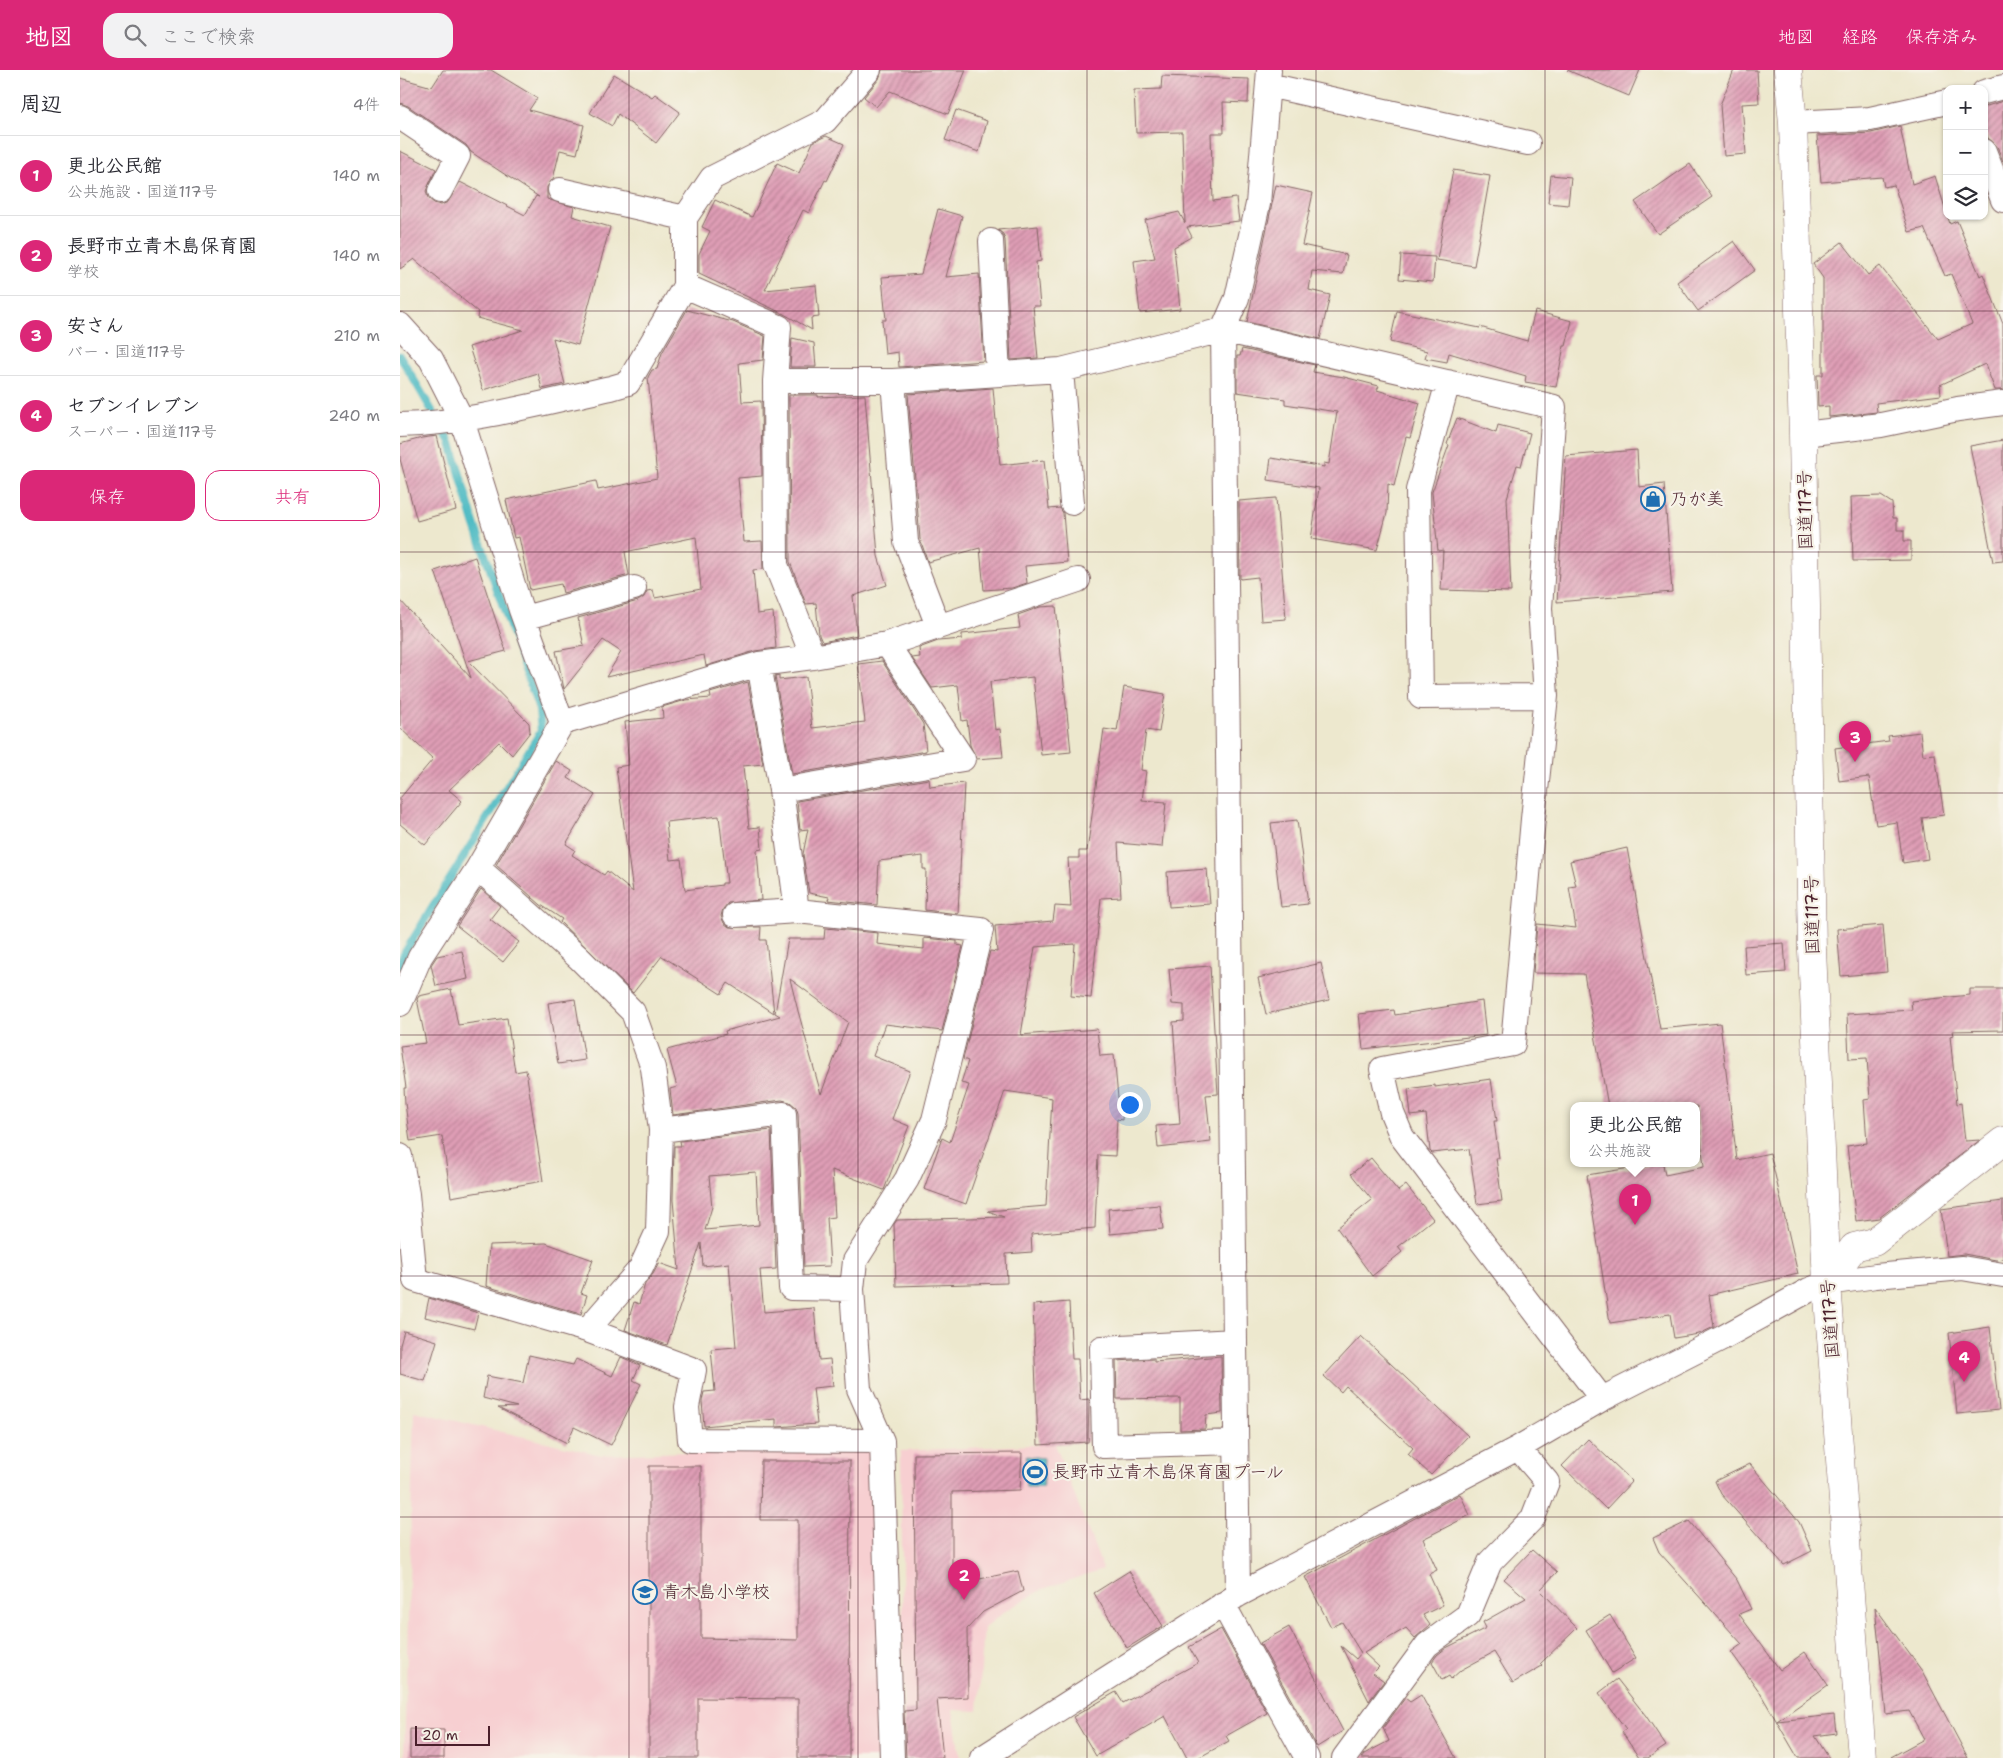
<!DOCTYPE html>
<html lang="ja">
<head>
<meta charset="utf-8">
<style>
  :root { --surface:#fff; --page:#f2f2f3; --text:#2b2b33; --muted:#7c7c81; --line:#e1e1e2; --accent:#db2777 }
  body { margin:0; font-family:"Shantell Sans","Klee One",sans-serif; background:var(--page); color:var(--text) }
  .controls { position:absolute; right:15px; top:15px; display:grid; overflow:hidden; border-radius:10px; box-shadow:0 1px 4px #0004 }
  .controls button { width:45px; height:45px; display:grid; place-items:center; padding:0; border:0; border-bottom:1px solid var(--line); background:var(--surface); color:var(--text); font:25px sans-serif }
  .scale { position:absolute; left:15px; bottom:12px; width:75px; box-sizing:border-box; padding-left:5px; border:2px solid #4a1f2b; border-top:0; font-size:14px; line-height:18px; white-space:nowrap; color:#4a1f2b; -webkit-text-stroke:4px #f7f3e8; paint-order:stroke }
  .you { position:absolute; left:729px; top:1034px; width:18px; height:18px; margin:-12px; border:4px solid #fff; border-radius:50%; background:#1a73e8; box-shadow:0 0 0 8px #1a73e833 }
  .badge { display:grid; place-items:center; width:32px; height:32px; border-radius:50%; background:var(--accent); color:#fff; font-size:16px; font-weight:700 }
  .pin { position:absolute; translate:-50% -41px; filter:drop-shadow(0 1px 2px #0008) }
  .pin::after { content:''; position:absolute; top:26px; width:18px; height:15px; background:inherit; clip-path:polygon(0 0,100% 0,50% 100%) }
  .popup { position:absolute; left:1170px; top:1032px; width:130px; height:65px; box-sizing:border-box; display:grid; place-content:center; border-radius:10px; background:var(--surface); filter:drop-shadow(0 1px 4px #0005); font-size:16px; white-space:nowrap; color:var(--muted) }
  .popup b { font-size:19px; color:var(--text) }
  .popup::after { content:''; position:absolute; left:50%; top:100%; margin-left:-10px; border:10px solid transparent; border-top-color:var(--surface) }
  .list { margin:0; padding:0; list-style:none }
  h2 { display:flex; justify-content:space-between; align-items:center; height:65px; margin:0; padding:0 20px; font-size:21px }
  h2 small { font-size:16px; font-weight:400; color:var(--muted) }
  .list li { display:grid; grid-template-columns:32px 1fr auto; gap:15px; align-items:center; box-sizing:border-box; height:80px; padding:0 20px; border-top:1px solid var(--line) }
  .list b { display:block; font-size:19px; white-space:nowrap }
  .list p { margin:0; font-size:16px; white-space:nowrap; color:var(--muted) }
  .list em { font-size:16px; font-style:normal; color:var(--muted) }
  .actions { display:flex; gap:10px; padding:15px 20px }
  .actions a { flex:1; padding:11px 0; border:1px solid var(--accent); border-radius:15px; text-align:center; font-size:18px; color:var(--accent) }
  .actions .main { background:var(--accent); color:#fff }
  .icon { flex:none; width:28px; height:28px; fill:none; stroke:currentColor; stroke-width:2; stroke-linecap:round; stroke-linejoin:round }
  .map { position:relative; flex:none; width:1603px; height:1688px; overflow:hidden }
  header { display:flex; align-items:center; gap:30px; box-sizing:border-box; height:70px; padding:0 25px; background:var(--accent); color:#fff }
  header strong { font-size:24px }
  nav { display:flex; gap:28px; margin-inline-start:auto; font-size:18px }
  .search { width:350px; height:45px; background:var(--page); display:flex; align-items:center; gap:12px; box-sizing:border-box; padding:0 18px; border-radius:15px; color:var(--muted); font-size:19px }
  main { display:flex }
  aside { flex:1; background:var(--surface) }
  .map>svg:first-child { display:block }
  .built { fill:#f7cfd1 }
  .water { fill:#4cbac3; stroke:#4b6c77 }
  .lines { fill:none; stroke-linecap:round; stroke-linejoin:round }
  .stream { stroke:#4cbac3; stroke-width:8 }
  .building { fill:url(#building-hatch); fill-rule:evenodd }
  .minor-casing { stroke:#836564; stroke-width:26 }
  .tertiary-casing { stroke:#836564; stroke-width:29 }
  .trunk-casing { stroke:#836564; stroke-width:29 }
  .minor { stroke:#fff; stroke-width:24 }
  .tertiary { stroke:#fff; stroke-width:28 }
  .trunk { stroke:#fff; stroke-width:28 }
  .grid { fill:none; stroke:#4a1f2b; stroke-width:1; stroke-opacity:0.55 }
  .labels { text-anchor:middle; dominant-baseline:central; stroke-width:4.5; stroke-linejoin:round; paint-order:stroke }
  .poi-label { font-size:18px; fill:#4a1f2b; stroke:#f7f3e8; text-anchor:start }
  .street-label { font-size:18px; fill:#4a1f2b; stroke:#f7f3e8 }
</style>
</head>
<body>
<header>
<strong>地図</strong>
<div class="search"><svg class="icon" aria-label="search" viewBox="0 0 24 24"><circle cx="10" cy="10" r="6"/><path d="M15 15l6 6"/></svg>ここで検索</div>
<nav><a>地図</a><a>経路</a><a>保存済み</a></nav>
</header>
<main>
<aside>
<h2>周辺<small>4件</small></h2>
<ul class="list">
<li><span class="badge">1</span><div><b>更北公民館</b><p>公共施設 · 国道117号</p></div><em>140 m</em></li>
<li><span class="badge">2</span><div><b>長野市立青木島保育園</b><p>学校</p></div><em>140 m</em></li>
<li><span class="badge">3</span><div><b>安さん</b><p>バー · 国道117号</p></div><em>210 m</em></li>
<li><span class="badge">4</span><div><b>セブンイレブン</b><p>スーパー · 国道117号</p></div><em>240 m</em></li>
</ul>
<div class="actions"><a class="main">保存</a><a>共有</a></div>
</aside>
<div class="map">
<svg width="1603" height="1688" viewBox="0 0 1603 1688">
  <defs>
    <pattern id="building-hatch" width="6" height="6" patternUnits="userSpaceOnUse" patternTransform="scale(1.25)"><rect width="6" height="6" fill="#df9eb6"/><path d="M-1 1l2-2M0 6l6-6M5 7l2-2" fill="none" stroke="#b78094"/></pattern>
  </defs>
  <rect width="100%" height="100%" fill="#f7f3e8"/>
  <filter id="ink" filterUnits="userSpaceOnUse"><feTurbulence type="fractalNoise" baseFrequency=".02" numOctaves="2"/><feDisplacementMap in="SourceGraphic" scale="10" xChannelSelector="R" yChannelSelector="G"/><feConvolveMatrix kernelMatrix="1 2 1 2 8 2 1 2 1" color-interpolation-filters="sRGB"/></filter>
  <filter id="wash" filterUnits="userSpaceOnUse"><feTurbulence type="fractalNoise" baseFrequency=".0096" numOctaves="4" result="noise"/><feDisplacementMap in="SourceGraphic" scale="20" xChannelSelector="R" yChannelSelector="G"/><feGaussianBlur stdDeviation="1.12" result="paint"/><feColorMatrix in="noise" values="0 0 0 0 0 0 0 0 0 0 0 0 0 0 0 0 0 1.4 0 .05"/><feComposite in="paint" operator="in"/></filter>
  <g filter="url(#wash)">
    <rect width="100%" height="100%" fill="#ede8ce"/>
    <path class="built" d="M14 1341 201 1385 464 1376 479 1393 485 1688H4Z
      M655 1374 703 1499 643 1519 607 1540 584 1558 578 1641 553 1640 560 1688H504L501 1381Z"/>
    <path class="water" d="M626 1386 644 1388 643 1417H626Z"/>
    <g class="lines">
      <path class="stream" d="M0 286 51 373 74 453 139 640 141 661 5 882 0 895"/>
    </g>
    <g id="blocks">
      <path class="building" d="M43 0H91L137 28 129 40 184 55 177 84 160 80 153 109 147 117V129L174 137 172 146 210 157 178 275 153 268 165 314 142 319 138 303 83 320 69 277 123 260 77 248 78 242 14 189 0 199V81L36 99 26 121 28 128 34 133 41 135 48 132 60 112 125 145 136 126 139 127 71 82 66 75 8 36 0 33V8L32 17Z
        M482 0H566L548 44 490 21 476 37 464 27 479 9Z
        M1167 0H1240L1229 26Z
        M1334 0H1357L1359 33 1342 34 1346 84 1324 86 1320 35Z
        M214 4 252 27 255 24 280 42 256 73 218 44 212 56 190 43Z
        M762 6 849 9 848 33 823 32 824 63H811L813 131 836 128 839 151 787 157 792 167 774 177 780 239 740 243 734 191 755 188 745 150 779 142 785 153 782 62 736 63 734 20 761 19Z
        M1603 31V92L1597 76 1588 68 1584 57V37Z
        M556 40 587 51 579 82 545 70Z
        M1500 56 1512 114 1535 106 1550 154 1557 151 1580 206 1583 204 1603 254V320H1595L1585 294 1540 315 1541 325 1476 333 1477 342 1429 347V336L1418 337 1417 305H1423V208L1413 194 1442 172 1468 205 1480 196 1538 269 1572 254 1551 204 1545 206 1524 158 1509 162 1494 115 1484 117 1482 107 1421 112 1417 66 1471 63Z
        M426 66 444 74 427 111 425 110 409 143 403 140 365 220 416 215 419 247 411 248 412 260 384 244 299 204V184L310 161 302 157 315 130 352 147 377 93 399 103 413 72Z
        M1290 94 1312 127 1258 164 1235 132Z
        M1053 100 1090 106 1074 196 1037 190Z
        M1151 105 1171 107 1168 135 1148 133Z
        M876 115 913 123 902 175 947 185 943 204 912 201 909 220 930 225 920 269 847 252Z
        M538 139 562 146 546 207 579 204 584 291 499 297 498 282 485 284 482 250H486L482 207 521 204Z
        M638 156 641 191 636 192 640 236H633L638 288 611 290 605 170 603 164 598 160Z
        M1334 171 1355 200 1298 241 1277 212Z
        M1001 185 1035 187 1033 212 999 209Z
        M287 240 333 252 365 266 363 290 339 293 342 332 361 331 362 406 338 408 344 472 362 471 363 499 353 500 357 544 373 542 376 578 355 581 306 596 304 585 206 607 221 582 203 570 164 619 156 581 184 576 178 548 238 531 244 527 247 521 253 520 255 528 301 519 296 467 225 482 229 505 163 523 161 514 130 520 119 467 114 468 106 430 196 411 198 420 257 408 248 307 252 300 257 299 262 283Z
        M997 241 1080 258V257L1127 271 1135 241 1172 251 1166 276H1164L1156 317 1125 312 1126 306 1049 283 1047 292 1025 288 1027 281 990 272Z
        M392 268 414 273 416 297H390Z
        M842 279 915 295 913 302 944 307 979 316 977 320 1020 333 1010 368 1006 367 994 416 988 414 987 443 977 480 911 469 919 418 868 410 871 388 924 397V393L929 394 937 342 885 334V329L837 322V286H840Z
        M593 318 600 395 644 390 649 439 660 438 663 443 667 492 625 496 627 513 612 518 584 520 580 478 528 492 520 469 508 324Z
        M389 325H418V327L465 325 478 486 487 515 453 526 457 565 422 572 419 565 416 533 406 534 390 492Z
        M1057 348 1096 363 1098 355 1130 363 1121 396 1117 395 1107 428 1111 522 1041 520 1043 480 1038 481 1032 422 1049 375 1047 374Z
        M37 366 56 440 17 451 0 389V374L22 368Z
        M1603 370V491L1593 492 1570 376Z
        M1237 380 1239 417 1264 414 1272 522 1157 532 1166 386Z
        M1481 426 1492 433 1493 448H1497V460H1504V471H1511V490L1453 491 1451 427Z
        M876 428 886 549 861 551 858 507 840 509 839 431Z
        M75 487 106 581 68 591 129 653 130 662 112 685 99 672 49 720 62 731 25 775 0 754V728L33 689 0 658V530L71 608 35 501Z
        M656 536 671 682 641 685 633 607 590 612 595 660 600 659 603 687 576 689 570 675 567 650 562 651 558 615 532 618 512 588 520 587 519 578 538 571 562 569V564L620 558 618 545 640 537Z
        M482 591 523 654 526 681 392 704 375 606 379 605V610L406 607 412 658 465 652 458 594Z
        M348 612 363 694 343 696 349 758 360 757 362 779 357 780 361 830 328 833 323 839 321 846 324 853 329 857H361L360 870H366L374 943 328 913 321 924 262 886 233 923 160 852 162 849 141 835 96 795 156 691 172 701 168 708 195 725 166 774 175 780 172 785 204 805 207 801 233 822 216 697 229 695 225 652 263 648 262 637 286 630 311 628 310 623ZM319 746 327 813H322V815L285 820 281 789 270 790 266 752Z
        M724 617 765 624 759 662 746 660 741 700 746 701 742 730 766 732 762 777 718 773 721 827 701 828 691 928 671 926 675 874 635 877 621 965 697 959 700 986 714 985 718 1028H723L722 1050 717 1049 715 1086 698 1085 695 1158 631 1164 632 1182 606 1184 607 1213 496 1216 494 1154 497 1150 604 1147 588 1141 646 1136 652 1028 605 1021 566 1134 524 1119 542 1068 550 1072 569 1015 561 1013 568 991 563 989 590 881 597 882 595 856 653 851 655 836 671 837 668 788H679V781H687L704 659 717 661Z
        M1520 662 1523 685 1535 684 1544 745 1522 748 1528 789 1503 793 1497 752 1476 755 1469 707 1439 711 1435 678 1489 671 1488 666Z
        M529 709 530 717 564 713 558 844 525 840 526 799H523V786L479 791 477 835 428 830 429 827 409 823 403 784 408 759 400 760 397 731Z
        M897 750 908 834 881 837 871 753Z
        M1227 778 1260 959 1320 953 1337 1090 1370 1083 1398 1204 1309 1225 1314 1257 1299 1264 1274 1268 1270 1244 1210 1253 1187 1105 1255 1094H1263L1265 1105 1304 1097 1297 1036H1208L1184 904 1133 903 1137 854 1176 858 1169 817 1176 816 1170 791Z
        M807 799 810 834 769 837 767 802Z
        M81 819 100 836 90 849 119 872 103 892 57 856Z
        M1483 855 1487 902 1441 906 1437 859Z
        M425 858 478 863 477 874 524 879V868L557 871V875L563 876 542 961 485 954 473 986 510 1001 492 1049 509 1056 484 1120 432 1100 435 1147 427 1148 430 1196 404 1197 398 1043 396 1037 390 1032 382 1030 273 1045 270 1019 277 1017 267 980 326 964 325 961 380 946 375 943 388 869H424ZM390 909 448 952 421 1024 398 941Z
        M1384 873 1386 902 1346 905 1344 876Z
        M62 881 68 909 36 916 31 895 37 886Z
        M921 893 929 930 866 944 858 908Z
        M810 896 818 1024 806 1025 811 1072 758 1078 756 1056 780 1054 773 952 784 951V935L772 934 769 899Z
        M51 919 58 955 107 948 115 1002 126 1000 143 1111 51 1127 42 1066 10 1071 5 1033 4 1018H6L0 976 26 973 17 929 19 926Z
        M1570 919H1603V960L1552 961 1553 965 1550 966 1557 1034 1561 1033 1565 1071 1580 1070 1479 1148 1456 1151 1447 1076 1467 1073 1464 1030 1470 1029 1467 988 1449 989 1447 944 1512 940 1511 931 1570 925Z
        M175 929 185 990 158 994 148 933Z
        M1082 931 1086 965 963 979 959 944 994 940 995 945Z
        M1091 1009 1097 1051H1094L1099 1088H1096L1102 1131 1077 1134 1069 1079 1032 1083 1030 1081 1026 1044 1011 1046 1008 1019 1035 1015V1017Z
        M371 1060 376 1199 360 1200 364 1242 414 1238 419 1290 430 1289 433 1316 413 1318 417 1354 376 1357V1349L304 1356 302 1331 304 1322 315 1321 311 1279 336 1277 329 1193 303 1196 301 1173 267 1275 225 1260 234 1232 239 1234 245 1214 253 1204 259 1193 279 1200 273 1130 274 1076H281L280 1071ZM356 1102 359 1155 305 1160 312 1137 309 1106Z
        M971 1088 998 1121 1006 1115 1033 1149 998 1177 1002 1182 972 1206 937 1158 972 1130 951 1104Z
        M1603 1131V1189L1596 1190 1564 1184 1547 1186 1541 1139Z
        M760 1135 763 1159 710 1164 708 1139Z
        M146 1173 193 1190 181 1223 187 1225 181 1244 86 1216 89 1175Z
        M29 1228 78 1243 74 1259 25 1247Z
        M669 1232 672 1289H678L680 1330 689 1329 688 1372 638 1375 633 1235Z
        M1590 1257 1599 1340 1557 1344 1549 1263Z
        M4 1261 37 1271 25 1311 0 1304V1275Z
        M961 1266 1068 1366 1031 1405 1008 1384 1013 1378 946 1316 941 1322 924 1306Z
        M129 1285 173 1295 176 1289 212 1306 221 1287 240 1295 233 1310 241 1314 211 1375 174 1357 167 1373 98 1338 117 1337 83 1328 87 1306 123 1313Z
        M821 1286 822 1343 806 1345 805 1359 780 1360V1328L717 1329 716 1291 754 1289V1292Z
        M1188 1369 1232 1411 1206 1439 1162 1396Z
        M622 1383 620 1420 552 1422V1501L575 1510 618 1501 623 1521 583 1542 567 1559 568 1627 537 1629 543 1688H506L504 1641 516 1640 514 1384Z
        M361 1391H450L449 1688H398V1629L298 1628V1688H249V1396H301V1568L398 1570V1450H360Z
        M1350 1394 1399 1452 1412 1481 1384 1495 1321 1424 1315 1411Z
        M1060 1424 1070 1445 1023 1469 1037 1500 1029 1504 1043 1535 1023 1545 1030 1555 1015 1568 1006 1558 964 1583 979 1597 973 1603 984 1611 969 1631 941 1576 956 1589 961 1583 942 1552 931 1557 905 1507Z
        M1289 1451 1337 1510 1351 1539 1339 1544 1380 1600 1405 1582 1428 1615 1377 1651 1434 1645 1436 1663 1415 1666 1429 1688H1398L1359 1621 1331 1582 1342 1574 1259 1482 1253 1468Z
        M1132 1480 1157 1502 1140 1520 1177 1558 1140 1594 1142 1596 1113 1613 1094 1582 1061 1600 1051 1609 1049 1606 1042 1610 1032 1592 1037 1585 1046 1578 1086 1558 1083 1552 1126 1528 1104 1509Z
        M729 1501 763 1556 727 1578 694 1523Z
        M1475 1537 1522 1601 1568 1688H1489L1524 1669 1509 1641 1486 1644Z
        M1210 1545 1236 1588 1212 1603 1186 1560Z
        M889 1557 943 1661 917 1677 860 1573Z
        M821 1559 867 1643 826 1666 829 1671 798 1688H787L765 1646 696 1686 673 1647 716 1622 723 1633 798 1593 789 1577Z
        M1217 1609 1246 1646 1266 1676 1248 1688H1239L1222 1662 1226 1659 1199 1623Z
        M1021 1625 1056 1688H961L964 1684 989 1671 983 1658 1005 1628 1010 1632Z
        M10 1659 44 1660V1688H10Z"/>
    </g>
  </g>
  <g filter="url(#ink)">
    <use href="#blocks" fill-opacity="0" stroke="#836564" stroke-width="1"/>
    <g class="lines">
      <defs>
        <path id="minor" d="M868 15 1128 73
          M1584 22 1603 17
          M0 47 58 86 40 121
          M1393 53 1470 49 1547 32
          M1584 81 1603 130
          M160 120 285 148
          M591 171 598 304
          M285 216 379 257 375 311 376 495 413 587
          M0 255 31 289 62 350 121 540 162 653 78 798 20 887 0 934
          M661 300 672 433
          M375 311H493L661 300 823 260 1154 337 1140 538 1146 626 1133 749 1113 974 982 999 992 1043 1002 1067 1202 1329
          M493 311 506 472 538 556
          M1048 312 1018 420 1021 627 1146 626
          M0 355C71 353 141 333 211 318L228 313 285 216V148L312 108 425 51 469 0
          M1403 364 1481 355 1558 339 1603 333
          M124 548 234 518
          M359 594 381 720 397 841 581 860 534 1050 507 1109 455 1191 452 1219 459 1319 482 1371
          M162 653 359 594 413 587 487 574 678 510
          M381 720 563 689 487 574
          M78 798 179 888 233 942 253 998 261 1060 258 1161 241 1198 187 1260
          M335 845 397 841
          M261 1060 384 1044 391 1218 452 1219
          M0 1086 7 1124 15 1210 187 1260 294 1300 287 1337 290 1370 482 1371 492 1688
          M835 1271 702 1278 704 1376 836 1372
          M838 1525 823 260 837 228 858 134 869 0
          M823 1534 907 1688
          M582 1688 838 1525 1118 1378 1202 1329 1322 1268 1409 1220 1427 1213 1476 1206 1562 1198 1603 1205
          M944 1688 1027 1575 1068 1545 1090 1492 1133 1448 1147 1412 1118 1378"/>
        <path id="tertiary" d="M1427 1213 1454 1177 1474 1172 1603 1071"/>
        <path id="trunk" d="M1388 0 1393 53 1403 364 1412 880 1427 1213 1462 1688"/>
      </defs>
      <use href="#minor" class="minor-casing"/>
      <use href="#tertiary" class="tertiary-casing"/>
      <use href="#trunk" class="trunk-casing"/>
      <use href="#minor" class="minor"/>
      <use href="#tertiary" class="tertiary"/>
      <use href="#trunk" class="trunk"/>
    </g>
  </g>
  <path class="grid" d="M229 0V1688M458 0V1688M687 0V1688M916 0V1688M1145 0V1688M1374 0V1688M0 241H1603M0 482H1603M0 723H1603M0 965H1603M0 1206H1603M0 1447H1603"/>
  <defs>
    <symbol id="shop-ring" viewBox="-11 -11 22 22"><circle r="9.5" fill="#f7f3e8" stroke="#1f6fb2" stroke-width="1.5"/><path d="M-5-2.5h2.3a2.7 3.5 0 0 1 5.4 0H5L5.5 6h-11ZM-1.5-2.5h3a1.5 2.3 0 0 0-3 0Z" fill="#1f6fb2"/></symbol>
    <symbol id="stadium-ring" viewBox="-11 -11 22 22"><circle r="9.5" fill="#f7f3e8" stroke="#1f6fb2" stroke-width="1.5"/><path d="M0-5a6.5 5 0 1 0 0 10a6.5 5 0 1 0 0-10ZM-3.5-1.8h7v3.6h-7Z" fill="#1f6fb2"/></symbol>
    <symbol id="school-ring" viewBox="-11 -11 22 22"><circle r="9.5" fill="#f7f3e8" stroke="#1f6fb2" stroke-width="1.5"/><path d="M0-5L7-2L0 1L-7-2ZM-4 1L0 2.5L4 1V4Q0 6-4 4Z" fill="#1f6fb2"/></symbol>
  </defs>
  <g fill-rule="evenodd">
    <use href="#shop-ring" x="1239" y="415" width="28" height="28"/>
    <use href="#stadium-ring" x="621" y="1388" width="28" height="28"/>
    <use href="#school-ring" x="231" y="1508" width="28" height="28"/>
  </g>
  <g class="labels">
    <g class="poi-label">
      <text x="1270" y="429">乃が美</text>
      <text x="652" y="1402">長野市立青木島保育園プール</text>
      <text x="262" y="1522">青木島小学校</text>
    </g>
    <g class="street-label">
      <text transform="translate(1405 440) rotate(-91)">国道117号</text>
      <text transform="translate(1412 845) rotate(-91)">国道117号</text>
      <text transform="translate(1430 1249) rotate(-94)">国道117号</text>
    </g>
  </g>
</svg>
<div class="controls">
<button>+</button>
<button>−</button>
<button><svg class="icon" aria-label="layers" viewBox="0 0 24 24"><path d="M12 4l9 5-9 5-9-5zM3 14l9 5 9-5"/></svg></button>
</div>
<div class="scale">20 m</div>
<div class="you"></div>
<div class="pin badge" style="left:1235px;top:1155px">1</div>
<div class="popup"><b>更北公民館</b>公共施設</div>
<div class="pin badge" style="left:564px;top:1530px">2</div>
<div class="pin badge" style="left:1455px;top:692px">3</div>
<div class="pin badge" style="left:1564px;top:1312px">4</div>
</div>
</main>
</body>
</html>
